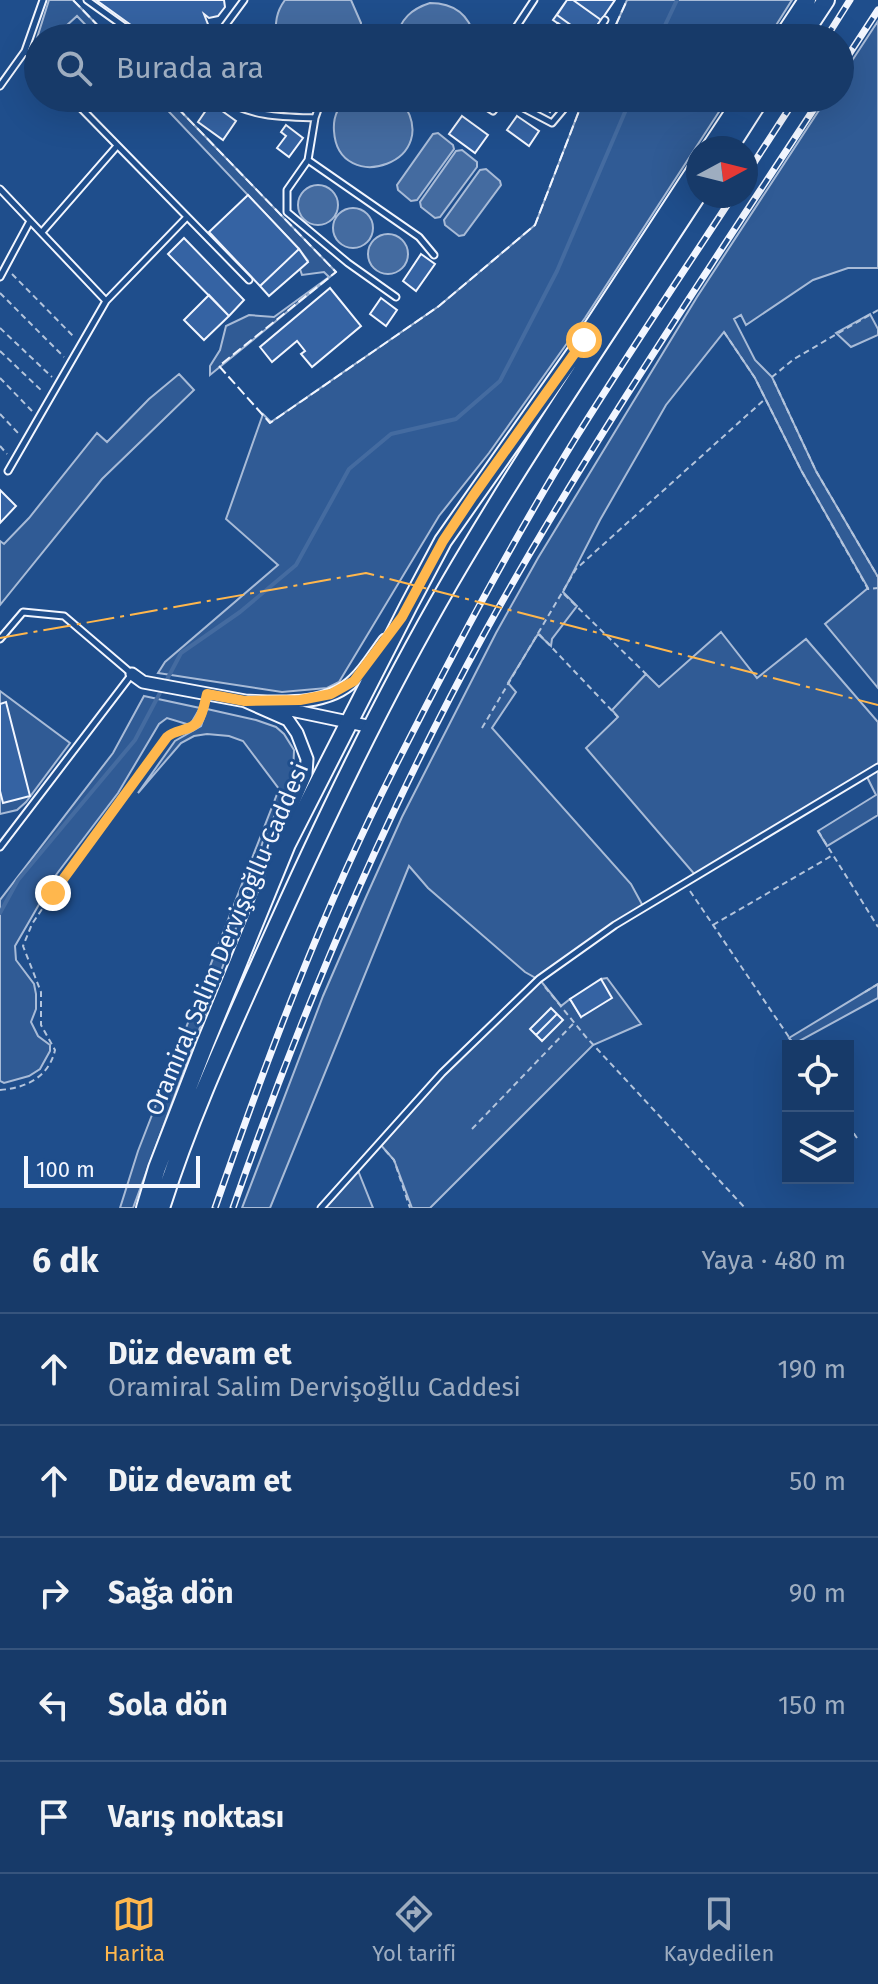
<!DOCTYPE html>
<html lang="tr">
<head>
<meta charset="utf-8">
<style>
  :root { --surface:#173a69; --page:#244571; --text:#f1f3f6; --muted:#9eadc0; --line:#36547d; --accent:#ffb74d }
  body { margin:0; font-family:"Fira Sans",sans-serif; background:var(--page); color:var(--text) }
  .controls { position:absolute; right:24px; bottom:24px; display:grid; overflow:hidden; border-radius:0px; box-shadow:0 8px 32px #0002 }
  .controls button { width:72px; height:72px; display:grid; place-items:center; padding:0; border:0; border-bottom:2px solid var(--line); background:var(--surface); color:var(--text); font:40px sans-serif }
  .compass { position:absolute; left:686px; top:136px; width:72px; height:72px; border-radius:50%; background:var(--surface); box-shadow:0 8px 32px #0002; rotate:83deg }
  .scale { position:absolute; left:24px; bottom:20px; width:176px; box-sizing:border-box; padding-left:8px; border:4px solid #f2f6ff; border-top:0; font-size:22px; line-height:28px; white-space:nowrap; color:#f2f6ff; -webkit-text-stroke:6px #1f4e8c; paint-order:stroke }
  .stop { position:absolute; width:24px; height:24px; margin:-18px; border:6px solid #ffb74d; border-radius:50%; background:#fff }
  .stop.end { background:#ffb74d; border-color:#fff; box-shadow:0 2px 8px #0008 }
  .list { margin:0; padding:0; list-style:none }
  h2 { display:flex; justify-content:space-between; align-items:center; height:104px; margin:0; padding:0 32px; font-size:34px }
  h2 small { font-size:26px; font-weight:400; color:var(--muted) }
  .list li { display:grid; grid-template-columns:52px 1fr auto; gap:24px; align-items:center; box-sizing:border-box; height:112px; padding:0 32px; border-top:2px solid var(--line) }
  .list b { display:block; font-size:30px; white-space:nowrap }
  .list p { margin:0; font-size:26px; white-space:nowrap; color:var(--muted) }
  .list em { font-size:26px; font-style:normal; color:var(--muted) }
  .icon { flex:none; width:44px; height:44px; fill:none; stroke:currentColor; stroke-width:2; stroke-linecap:round; stroke-linejoin:round }
  .map { position:relative; flex:none; width:878px; height:1208px; overflow:hidden }
  .search { position:absolute; background:var(--surface); box-shadow:0 8px 32px #0002; left:24px; right:24px; top:24px; height:88px; display:flex; align-items:center; gap:20px; box-sizing:border-box; padding:0 28px; border-radius:44px; color:var(--muted); font-size:30px }
  .sheet { height:664px; background:var(--surface) }
  nav { display:flex; justify-content:space-around; align-items:center; box-sizing:border-box; height:112px; border-top:2px solid var(--line); background:var(--surface); font-size:22px; color:var(--muted) }
  nav a { display:grid; justify-items:center; gap:4px }
  nav .on { color:var(--accent) }
  .map>svg:first-child { display:block }
  .built { fill:#305b95; stroke:#a8bbd7; stroke-width:2 }
  .water { fill:#446ba0; stroke:#a8bbd7; stroke-width:2 }
  .lines { fill:none; stroke-linecap:round; stroke-linejoin:round }
  .stream { stroke:#446ba0; stroke-width:4 }
  .building { fill:#3563a3; stroke:#f2f6ff; stroke-width:2 }
  .lane-casing { stroke:#f2f6ff; stroke-width:9 }
  .street-casing { stroke:#f2f6ff; stroke-width:15 }
  .secondary-casing { stroke:#f2f6ff; stroke-width:20 }
  .path { stroke:#b3c4dc; stroke-width:2; stroke-dasharray:6 4; stroke-linecap:butt }
  .lane { stroke:#1f4e8c; stroke-width:5 }
  .street { stroke:#1f4e8c; stroke-width:11 }
  .secondary { stroke:#1f4e8c; stroke-width:16 }
  .rail-casing { stroke:#f2f6ff; stroke-width:7 }
  .rail { stroke:#1f4e8c; stroke-width:4; stroke-dasharray:12; stroke-linecap:butt }
  .fence { stroke:#f2f6ff; stroke-width:2; stroke-dasharray:10 4; stroke-linecap:butt }
  .power { stroke:#ffb74d; stroke-width:2; stroke-dasharray:28 6 4 6; stroke-linecap:butt }
  .route { stroke:#ffb74d; stroke-width:10 }
  .labels { text-anchor:middle; dominant-baseline:central; stroke-width:6; stroke-linejoin:round; paint-order:stroke }
  .street-label { font-size:24px; fill:#f2f6ff; stroke:#1f4e8c }
</style>
</head>
<body>
<div class="map">
<svg width="878" height="1208" viewBox="0 0 878 1208">
  <rect width="100%" height="100%" fill="#1f4e8c"/>
  <path class="built" d="M49 0H73L110 38H98L77 16 53 38H38V50L37 38Z
    M627 0H792L768 38H610Z
    M878 21V268H848L813 280 746 325 741 315 734 319 755 360 772 377 816 471 878 577V688L825 624 868 588 801 470 755 378 724 332 666 405 600 520 563 592 577 606 552 639 551 646 538 634 508 683 516 692 492 728 631 884 644 908 540 980 561 1006 570 999 581 1017 601 979 607 978 641 1024 593 1045 430 1208H412L394 1160 379 1143 442 1073 539 980 525 972 428 888 409 866 270 1208H242L323 996 366 897 402 817 496 633 538 558 697 297 827 98H840V79Z
    M156 98H168L336 272 210 375V366L220 350 226 326 249 315 274 317 329 277 324 272 302 275 300 269 308 261 299 249Z
    M584 98H728L585 318 489 453 439 516 339 682 327 688 282 692 158 673 165 662 278 565 226 519 263 414 271 422 439 306 535 225Z
    M870 314 878 329V335L851 347 836 333Z
    M179 374 194 390 102 479 0 605V541L4 544 29 518 97 433 107 442 149 399Z
    M721 632 757 678 806 639 878 722V815L827 846 818 831 876 795 866 775 696 876 586 748 618 717 612 710 646 674 659 687Z
    M0 691 70 743 26 802 17 810 0 814Z
    M144 696 200 708 190 725 167 718 159 724 118 793 56 875 15 946 16 960 34 984 36 994V1009L31 1022 38 1036 50 1045V1051L40 1069 29 1076 4 1083 0 1081V900L113 753Z
    M207 709 256 720 276 727 284 734 294 750 293 775 263 841 231 944 133 1208H120L138 1151 279 789 243 741 229 736 207 734 194 736 181 743 138 793 175 741 201 726Z
    M878 984V998L794 1044 789 1038Z
    M357 1168 373 1208H321Z"/>
  <path class="water" d="M285 0H351L361 23 360 38H276C275 23 276 12 285 0Z
    M430 3C454 3 469 14 475 38H396C401 19 411 9 430 3Z
    M348 98 400 99C449 162 338 198 334 131 333 118 338 106 348 98Z
    M438 133 453 145 454 149 417 200 411 201 398 190 397 185 433 134Z
    M462 150 477 162V167L440 217 435 218 421 207 420 202 456 151Z
    M486 169 500 181 501 185 464 235 459 236 445 225 444 220 480 170Z
    M298 205a20 20 0 1 1 40 0a20 20 0 1 1-40 0Z
    M333 228a20 20 0 1 1 40 0a20 20 0 1 1-40 0Z
    M368 254a20 20 0 1 1 40 0a20 20 0 1 1-40 0Z"/>
  <g class="lines">
    <path class="stream" d="M659 38 677 0
      M0 913 18 880 135 740 181 653 240 612 296 565 349 469 391 434 456 419 500 381 557 271 631 98"/>
  </g>
  <path class="building" d="M96 0H224L225 7 218 16 209 18 204 14 209 27 203 36 149 38Z
    M567 0H615L589 38 557 15Z
    M567 0H573L601 20 588 38H579L553 20Z
    M558 23 579 38H559L551 32Z
    M531 98H560L550 112Z
    M211 103 236 121 223 140 198 122Z
    M462 116 488 135 475 153 449 134Z
    M517 116 539 131 529 146 507 130Z
    M286 125 303 138 289 157 277 148 286 136 281 132Z
    M248 195 299 249 260 286 209 232Z
    M184 238 244 300 229 316 168 254Z
    M299 249 308 262 269 296 260 286Z
    M421 254 435 264 416 291 403 281Z
    M330 288 361 326 312 367 301 354 305 351 297 341 272 362 260 347Z
    M209 295 229 316 204 340 184 320Z
    M381 298 397 310 386 326 370 314Z
    M0 490 16 506 0 523Z
    M6 702 30 796 3 803 0 791V704Z
    M601 979 612 998 581 1017 570 999Z
    M551 1008 557 1014 536 1035 530 1029Z
    M557 1014 563 1020 542 1041 536 1035Z"/>
  <g class="lines">
    <defs>
      <path id="lane" d="M87 0 140 38
        M216 38 244 0
        M509 38 534 0
        M593 38 605 20
        M38 64 25 51 43 0
        M0 86 25 51
        M71 98 249 280
        M221 98C251 117 281 117 315 118L322 98
        M473 98 493 111 499 103 508 100 552 123 573 98
        M315 118 308 160 419 237 434 255
        M308 160 287 190V212L348 263 396 297
        M0 189 106 301
        M42 232 117 146
        M0 277 30 221
        M8 471 106 301 187 217
        M0 639 23 612 64 616 132 674 0 847
        M321 1208 442 1073 539 979 615 925 878 767"/>
      <path id="street" d="M132 674 143 682 251 702
        M272 706 372 727
        M272 871 274 848 306 774 307 759 297 733 288 720 245 701C278 702 328 707 354 680 366 669 375 653 385 640"/>
      <path id="secondary" d="M782 38 807 0
        M801 38 826 0
        M710 148 743 98
        M729 148 761 98
        M145 1208 157 1168 205 1044 287 844 409 605 443 541 584 340 698 166
        M161 1208C189 1119 228 1035 266 950 322 825 381 701 450 582 527 450 614 323 698 194"/>
    </defs>
    <use href="#lane" class="lane-casing"/>
    <use href="#street" class="street-casing"/>
    <use href="#secondary" class="secondary-casing"/>
    <path class="path" d="M12 274 75 338
      M0 293 64 357
      M878 310 794 359 772 377 816 471 878 577
      M0 328 52 377
      M724 332 755 378 801 470 868 589 878 588
      M0 351 43 392
      M0 378 33 412
      M0 414 18 433
      M0 446 7 454
      M564 594 646 674
      M539 634 618 717
      M482 728 576 569 765 399
      M818 831 878 927
      M690 891 795 1046
      M713 925 833 855
      M545 987 586 1037 745 1208
      M865 992 878 984
      M0 1090C26 1088 49 1077 55 1050L41 1025V992L23 946 32 924 63 878 167 737C186 721 194 737 203 706
      M848 1125 857 1138
      M472 1129 573 1024
      M385 1150 394 1160 410 1208"/>
    <use href="#lane" class="lane"/>
    <use href="#street" class="street"/>
    <use href="#secondary" class="secondary"/>
    <defs>
      <path id="rail" d="M826 38 850 0
        M840 68 878 10
        M746 175 796 98
        M215 1208C267 1058 323 909 395 767 451 656 510 545 575 439 626 357 680 277 733 196
        M233 1208C302 1010 383 818 484 634 586 449 705 275 821 98"/>
    </defs>
    <use href="#rail" class="rail-casing"/>
    <use href="#rail" class="rail"/>
    <path class="fence" d="M73 0 110 38
      M610 38 627 0
      M168 98 336 272 219 366 270 423 439 306 535 225 584 98"/>
    <path class="power" d="M0 638 366 573 878 705"/>
  </g>
  <g class="lines">
    <path class="route" d="M53 893 167 737C175 729 192 731 198 721 203 714 205 702 207 694L245 701 300 700 331 694 354 681 402 617 443 541 473 496 584 340"/>
  </g>
  <g class="labels">
    <g class="street-label">
      <text transform="translate(227 939) rotate(-67)">Oramiral Salim Dervişoğllu Caddesi</text>
    </g>
  </g>
</svg>
<div class="controls">
<button><svg class="icon" aria-label="locate" viewBox="0 0 24 24"><circle cx="12" cy="12" r="6"/><path d="M12 2v4M12 18v4M2 12h4M18 12h4"/></svg></button>
<button><svg class="icon" aria-label="layers" viewBox="0 0 24 24"><path d="M12 4l9 5-9 5-9-5zM3 14l9 5 9-5"/></svg></button>
</div>
<svg class="compass" viewBox="-18 -18 36 36"><path d="M0-13l5 13h-10z" fill="#e53935"/><path d="M0 13l5-13h-10z" fill="#9eadc0"/></svg>
<div class="scale">100 m</div>
<div class="stop" style="left:584px;top:340px"></div>
<div class="stop end" style="left:53px;top:893px"></div>
<div class="search"><svg class="icon" aria-label="search" viewBox="0 0 24 24"><circle cx="10" cy="10" r="6"/><path d="M15 15l6 6"/></svg>Burada ara</div>
</div>
<section class="sheet">
<h2>6 dk<small>Yaya · 480 m</small></h2>
<ul class="list">
<li><svg class="icon" aria-label="ahead" viewBox="0 0 24 24"><path d="M12 20V5M6 11l6-6 6 6"/></svg><div><b>Düz devam et</b><p>Oramiral Salim Dervişoğllu Caddesi</p></div><em>190 m</em></li>
<li><svg class="icon" aria-label="ahead" viewBox="0 0 24 24"><path d="M12 20V5M6 11l6-6 6 6"/></svg><div><b>Düz devam et</b></div><em>50 m</em></li>
<li><svg class="icon" aria-label="right" viewBox="0 0 24 24"><path d="M7 20v-9h11M14 6l5 5-5 5"/></svg><div><b>Sağa dön</b></div><em>90 m</em></li>
<li><svg class="icon" aria-label="left" viewBox="0 0 24 24"><path d="M17 20v-9H6M10 6l-5 5 5 5"/></svg><div><b>Sola dön</b></div><em>150 m</em></li>
<li><svg class="icon" aria-label="arrive" viewBox="0 0 24 24"><path d="M6 21V4h12l-3 4 3 4H6"/></svg><div><b>Varış noktası</b></div></li>
</ul>
</section>
<nav>
<a class="on"><svg class="icon" aria-label="map" viewBox="0 0 24 24"><path d="M3 6l6-2 6 2 6-2v14l-6 2-6-2-6 2zM9 4v14M15 6v14"/></svg>Harita</a>
<a><svg class="icon" aria-label="directions" viewBox="0 0 24 24"><path d="M12 3l9 9-9 9-9-9zM9 14v-3h6M13 9l2 2-2 2"/></svg>Yol tarifi</a>
<a><svg class="icon" aria-label="saved" viewBox="0 0 24 24"><path d="M7 4h10v16l-5-4-5 4z"/></svg>Kaydedilen</a>
</nav>
</body>
</html>
